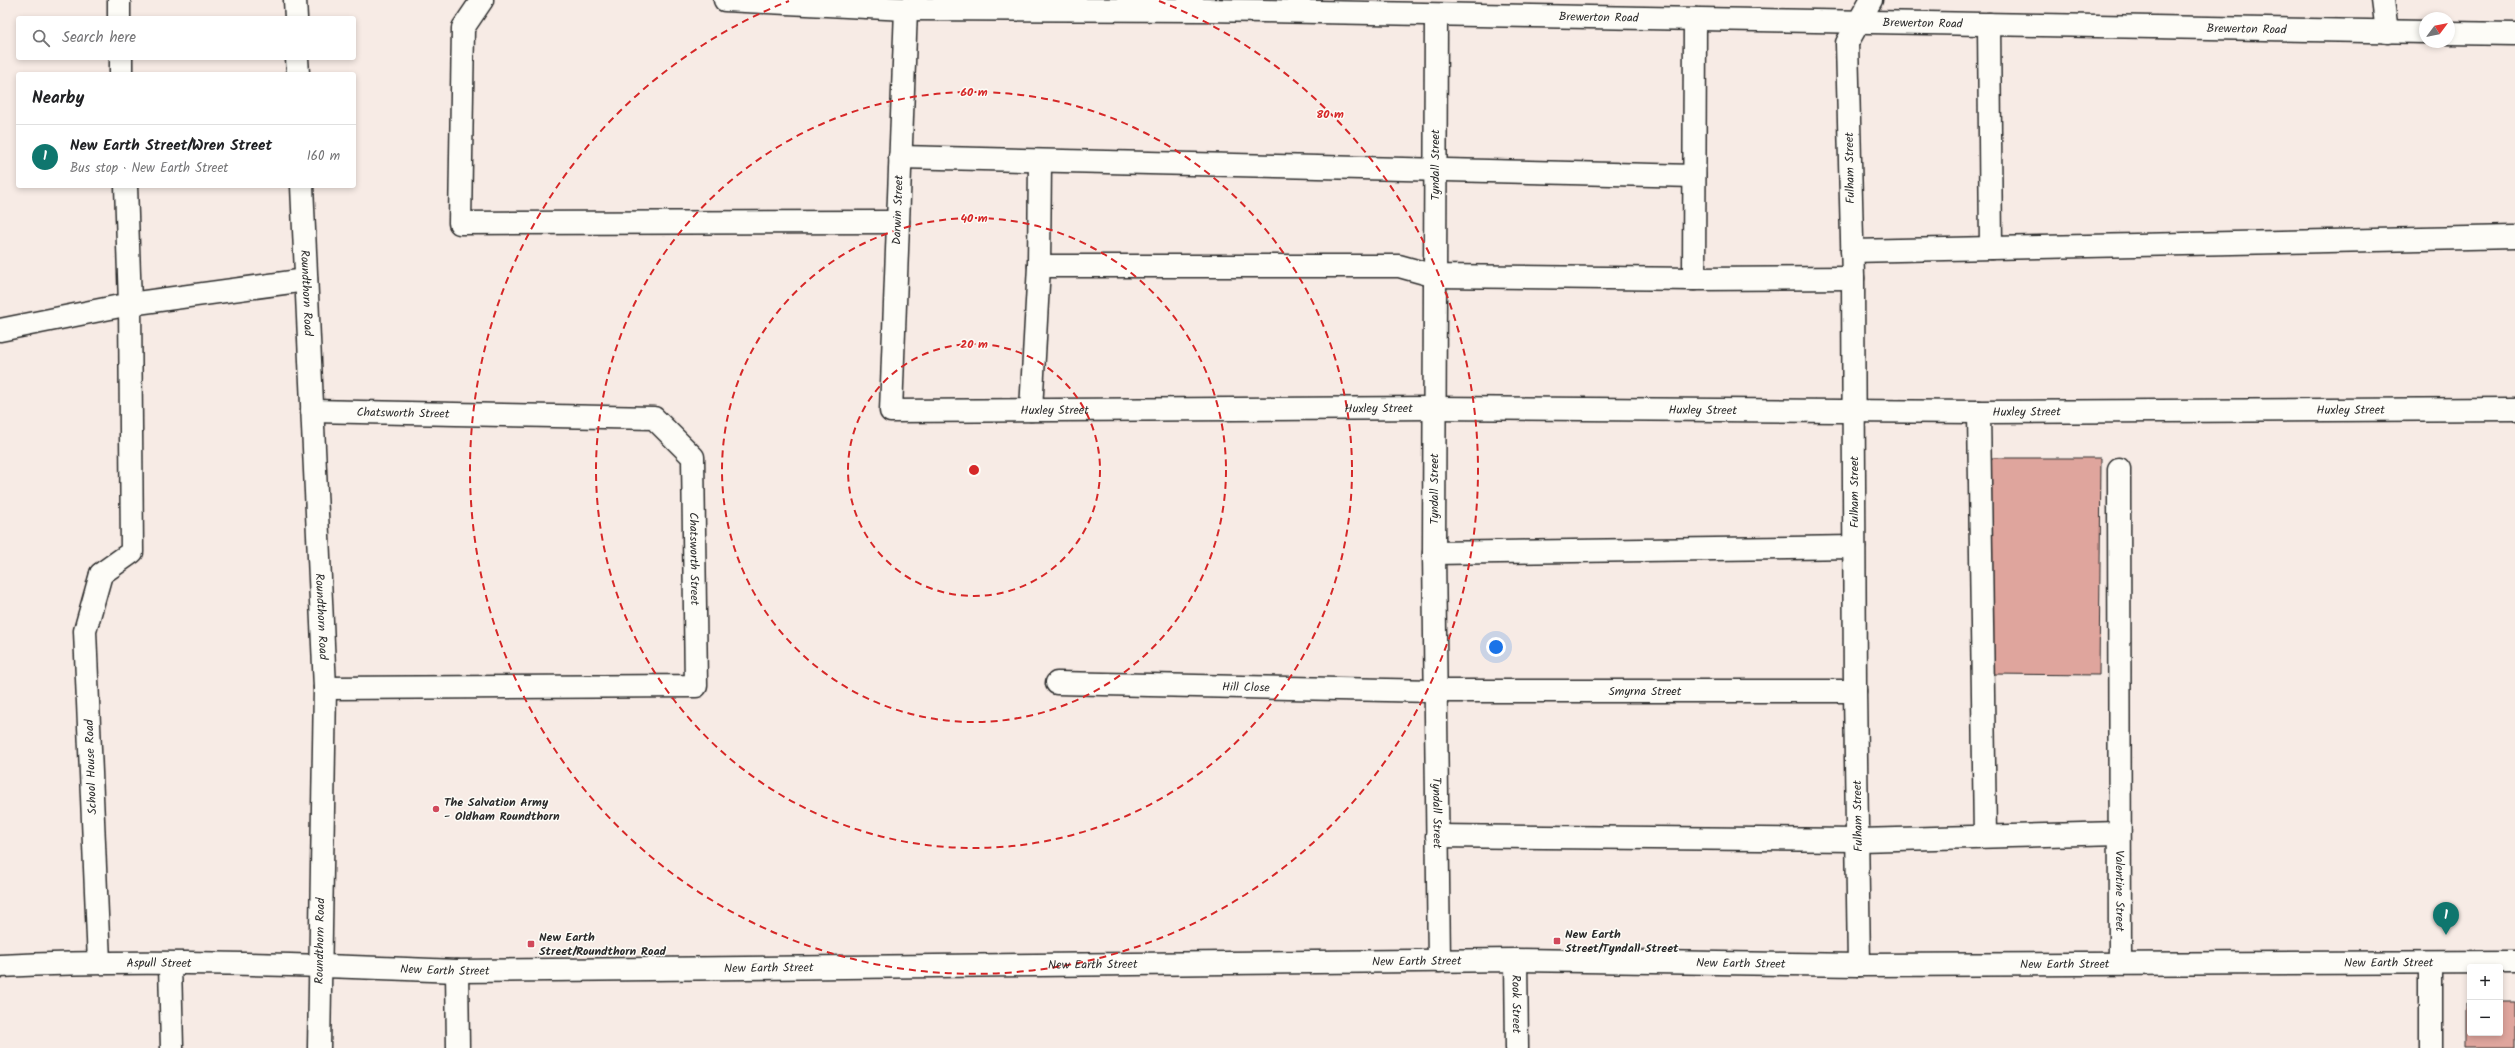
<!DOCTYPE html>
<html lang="en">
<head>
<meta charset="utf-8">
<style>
  :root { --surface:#fff; --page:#f6f6f6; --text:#202124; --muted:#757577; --line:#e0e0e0; --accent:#0f766e }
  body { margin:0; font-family:Kalam,sans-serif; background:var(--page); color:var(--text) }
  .controls { position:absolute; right:12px; bottom:12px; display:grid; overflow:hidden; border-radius:4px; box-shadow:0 2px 6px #0003 }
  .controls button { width:36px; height:36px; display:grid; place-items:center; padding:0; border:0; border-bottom:1px solid var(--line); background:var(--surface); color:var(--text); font:20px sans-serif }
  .compass { position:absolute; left:2419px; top:12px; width:36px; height:36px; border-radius:50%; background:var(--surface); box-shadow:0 2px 6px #0003; rotate:58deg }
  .you { position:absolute; left:1496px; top:647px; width:14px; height:14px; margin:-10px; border:3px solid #fff; border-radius:50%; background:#1a73e8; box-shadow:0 0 0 6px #1a73e833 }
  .badge { display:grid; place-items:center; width:26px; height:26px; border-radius:50%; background:var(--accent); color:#fff; font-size:13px; font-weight:700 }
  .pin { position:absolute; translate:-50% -33px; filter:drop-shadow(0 1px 2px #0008) }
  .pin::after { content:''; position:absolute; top:21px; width:14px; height:12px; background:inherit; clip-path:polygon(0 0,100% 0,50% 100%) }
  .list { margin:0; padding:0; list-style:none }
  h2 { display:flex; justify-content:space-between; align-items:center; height:52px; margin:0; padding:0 16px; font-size:17px }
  h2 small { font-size:13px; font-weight:400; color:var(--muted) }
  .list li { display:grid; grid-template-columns:26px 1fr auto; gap:12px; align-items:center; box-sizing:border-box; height:64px; padding:0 16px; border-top:1px solid var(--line) }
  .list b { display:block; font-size:15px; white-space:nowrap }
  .list p { margin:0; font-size:13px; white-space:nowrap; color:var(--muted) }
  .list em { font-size:13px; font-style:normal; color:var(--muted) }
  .icon { flex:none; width:22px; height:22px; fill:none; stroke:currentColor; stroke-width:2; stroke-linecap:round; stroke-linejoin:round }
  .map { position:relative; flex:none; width:2515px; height:1048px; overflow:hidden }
  .search { position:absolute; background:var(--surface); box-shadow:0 2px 6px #0003; left:16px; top:16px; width:340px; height:44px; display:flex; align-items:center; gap:10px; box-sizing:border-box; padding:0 14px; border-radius:4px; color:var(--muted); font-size:15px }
  .panel { position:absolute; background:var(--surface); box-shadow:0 2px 6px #0003; left:16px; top:72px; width:340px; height:116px; border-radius:4px }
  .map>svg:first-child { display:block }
  .building { fill:#dfa59d; stroke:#2b2b2b }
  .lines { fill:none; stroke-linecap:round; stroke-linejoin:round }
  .service-casing { stroke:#2b2b2b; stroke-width:25 }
  .minor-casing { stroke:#2b2b2b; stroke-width:25 }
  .tertiary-casing { stroke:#2b2b2b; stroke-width:25 }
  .service { stroke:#fdfcf7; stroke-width:22 }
  .minor { stroke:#fdfcf7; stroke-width:22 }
  .tertiary { stroke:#fdfcf7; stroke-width:22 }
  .ring { fill:none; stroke:#d62828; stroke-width:2; stroke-dasharray:7 5 }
  .poi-dot { fill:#d1495b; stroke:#fdfcf7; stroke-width:1.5 }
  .labels { text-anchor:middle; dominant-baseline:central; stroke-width:3; stroke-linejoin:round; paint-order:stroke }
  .street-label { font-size:12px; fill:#2b2b2b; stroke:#fdfcf7 }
  .poi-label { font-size:12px; font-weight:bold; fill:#2b2b2b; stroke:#fdfcf7; text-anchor:start }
  .centre { fill:#d62828; stroke:#fdfcf7; stroke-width:2 }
  .ring-label { font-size:12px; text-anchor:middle; font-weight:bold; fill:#d62828; stroke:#fdfcf7; stroke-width:3; stroke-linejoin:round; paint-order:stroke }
</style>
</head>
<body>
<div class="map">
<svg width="2515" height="1048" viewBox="0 0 2515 1048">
  <rect width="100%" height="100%" fill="#f7ebe5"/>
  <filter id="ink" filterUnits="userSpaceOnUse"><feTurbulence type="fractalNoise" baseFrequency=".025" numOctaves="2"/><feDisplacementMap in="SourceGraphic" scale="8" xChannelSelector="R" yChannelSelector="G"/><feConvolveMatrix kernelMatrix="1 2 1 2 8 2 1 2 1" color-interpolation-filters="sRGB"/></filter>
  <g filter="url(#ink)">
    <path class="building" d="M1991 458H2101L2099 675 1990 674Z
      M2500 1002H2515V1048H2466V1003H2470V1033H2500Z"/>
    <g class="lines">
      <defs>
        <g id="service">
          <path d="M119 0V18"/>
          <path d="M482 0 463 28 460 223 898 222"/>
          <path d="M1989 24 1991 248"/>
          <path d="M121 58V74"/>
          <path d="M900 157 1694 176"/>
          <path d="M1852 251 2515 237"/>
          <path d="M1039 266H1399L1435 276 1694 279 1853 278"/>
          <path d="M1694 279 1695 19"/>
          <path d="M0 330 130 304 306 280"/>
          <path d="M1031 410 1039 266 1040 161"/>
          <path d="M1979 412 1985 836"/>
          <path id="s1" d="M2119 469 2120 962"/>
          <path d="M1434 553 1854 547"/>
          <path d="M101 574 132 552 130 304 126 186"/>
          <path d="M1437 836 1859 840 2119 833"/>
          <path d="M170 964 172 1048"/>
          <path d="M457 971 458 1048"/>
        </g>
        <g id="minor">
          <path id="s2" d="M725 0 906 9 1205 10 2425 32"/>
          <path d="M2383 0 2387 32"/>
          <path id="s3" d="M906 9 891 411 1434 408 1979 412 2515 409"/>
          <path id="s4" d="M1436 16 1434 553 1439 961"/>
          <path d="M2449 33 2515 34"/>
          <path id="s5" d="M312 411 654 418 693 457 696 686 325 688"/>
          <path id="s6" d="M1057 683 1435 691H1855"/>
          <path id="s7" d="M1516 960 1517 1048"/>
          <path d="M99 962 85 631 101 574"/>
          <path d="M1859 965 1855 691 1853 278 1847 43 1871 0"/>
          <path id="s8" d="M0 966C152 959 305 965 457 971L1516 960 1859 965 2515 962"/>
          <path d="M2431 1048V963"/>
        </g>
        <g id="tertiary">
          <path d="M295 0 296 18"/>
          <path d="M297 58 298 74"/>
          <path id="s9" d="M302 186 325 688 319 1048"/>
        </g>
      </defs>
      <use href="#service" class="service-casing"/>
      <use href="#minor" class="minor-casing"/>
      <use href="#tertiary" class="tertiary-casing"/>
      <use href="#service" class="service"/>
      <use href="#minor" class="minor"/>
      <use href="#tertiary" class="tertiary"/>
    </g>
  </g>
  <g class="ring">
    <circle cx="974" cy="470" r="126"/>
    <circle cx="974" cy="470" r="252"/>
    <circle cx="974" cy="470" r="378"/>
    <path d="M1159 1A504 504 0 1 1 789 1"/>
  </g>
  <g class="poi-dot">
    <circle cx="436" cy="809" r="4"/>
    <rect x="1553" y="937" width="8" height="8" rx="2"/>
    <rect x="527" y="940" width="8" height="8" rx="2"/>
  </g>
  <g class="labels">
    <g class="street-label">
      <text stroke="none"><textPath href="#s2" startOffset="874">Brewerton Road</textPath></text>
      <text stroke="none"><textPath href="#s2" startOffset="1198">Brewerton Road</textPath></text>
      <text stroke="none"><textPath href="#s2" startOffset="1522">Brewerton Road</textPath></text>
      <text transform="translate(1435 165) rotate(-90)">Tyndall Street</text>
      <text transform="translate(1850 168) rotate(-91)">Fulham Street</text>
      <text transform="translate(898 210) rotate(-88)">Darwin Street</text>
      <text stroke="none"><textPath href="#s9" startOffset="107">Roundthorn Road</textPath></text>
      <text stroke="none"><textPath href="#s3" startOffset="890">Huxley Street</textPath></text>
      <text stroke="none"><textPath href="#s3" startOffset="1214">Huxley Street</textPath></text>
      <text stroke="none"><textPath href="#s3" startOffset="566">Huxley Street</textPath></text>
      <text stroke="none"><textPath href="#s3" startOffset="1862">Huxley Street</textPath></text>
      <text stroke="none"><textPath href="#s3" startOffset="1538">Huxley Street</textPath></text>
      <text stroke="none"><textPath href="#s5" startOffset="91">Chatsworth Street</textPath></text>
      <text transform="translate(1434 489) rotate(-90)">Tyndall Street</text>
      <text transform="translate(1854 492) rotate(-90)">Fulham Street</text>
      <text stroke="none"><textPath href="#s5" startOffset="499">Chatsworth Street</textPath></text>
      <text stroke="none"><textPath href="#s9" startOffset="431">Roundthorn Road</textPath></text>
      <text stroke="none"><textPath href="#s6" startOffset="189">Hill Close</textPath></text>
      <text stroke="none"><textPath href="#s6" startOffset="588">Smyrna Street</textPath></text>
      <text transform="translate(91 767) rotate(-92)">School House Road</text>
      <text stroke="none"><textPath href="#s4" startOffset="797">Tyndall Street</textPath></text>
      <text transform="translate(1858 816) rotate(-91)">Fulham Street</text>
      <text stroke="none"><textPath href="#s1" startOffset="422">Valentine Street</textPath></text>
      <text transform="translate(320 941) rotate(-89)">Roundthorn Road</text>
      <text stroke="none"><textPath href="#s8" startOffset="1417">New Earth Street</textPath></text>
      <text stroke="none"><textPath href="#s8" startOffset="2389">New Earth Street</textPath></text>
      <text stroke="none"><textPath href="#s8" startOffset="159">Aspull Street</textPath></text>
      <text stroke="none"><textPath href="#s8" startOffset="1741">New Earth Street</textPath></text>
      <text stroke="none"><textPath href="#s8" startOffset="2065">New Earth Street</textPath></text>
      <text stroke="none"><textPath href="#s8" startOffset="1093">New Earth Street</textPath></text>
      <text stroke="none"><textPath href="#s8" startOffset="769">New Earth Street</textPath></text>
      <text stroke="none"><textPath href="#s8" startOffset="445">New Earth Street</textPath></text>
      <text stroke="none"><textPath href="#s7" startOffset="44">Rook Street</textPath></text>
    </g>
    <g class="poi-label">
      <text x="444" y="802">The Salvation Army<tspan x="444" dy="14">- Oldham Roundthorn</tspan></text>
      <text x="1565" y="934">New Earth<tspan x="1565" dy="14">Street/Tyndall Street</tspan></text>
      <text x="539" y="937">New Earth<tspan x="539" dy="14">Street/Roundthorn Road</tspan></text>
    </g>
  </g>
  <circle cx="974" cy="470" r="6" class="centre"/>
  <g class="ring-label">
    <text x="974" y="96">60 m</text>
    <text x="1330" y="118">80 m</text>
    <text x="974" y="222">40 m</text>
    <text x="974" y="348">20 m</text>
  </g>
</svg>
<div class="controls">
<button>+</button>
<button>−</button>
</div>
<svg class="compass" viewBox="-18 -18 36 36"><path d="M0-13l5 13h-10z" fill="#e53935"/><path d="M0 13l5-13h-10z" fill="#757577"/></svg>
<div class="you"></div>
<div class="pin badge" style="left:2446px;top:935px">1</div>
<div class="search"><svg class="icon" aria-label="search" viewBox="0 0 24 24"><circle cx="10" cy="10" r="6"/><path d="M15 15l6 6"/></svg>Search here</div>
<section class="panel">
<h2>Nearby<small></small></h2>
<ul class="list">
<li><span class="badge">1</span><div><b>New Earth Street/Wren Street</b><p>Bus stop · New Earth Street</p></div><em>160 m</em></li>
</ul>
</section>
</div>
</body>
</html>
